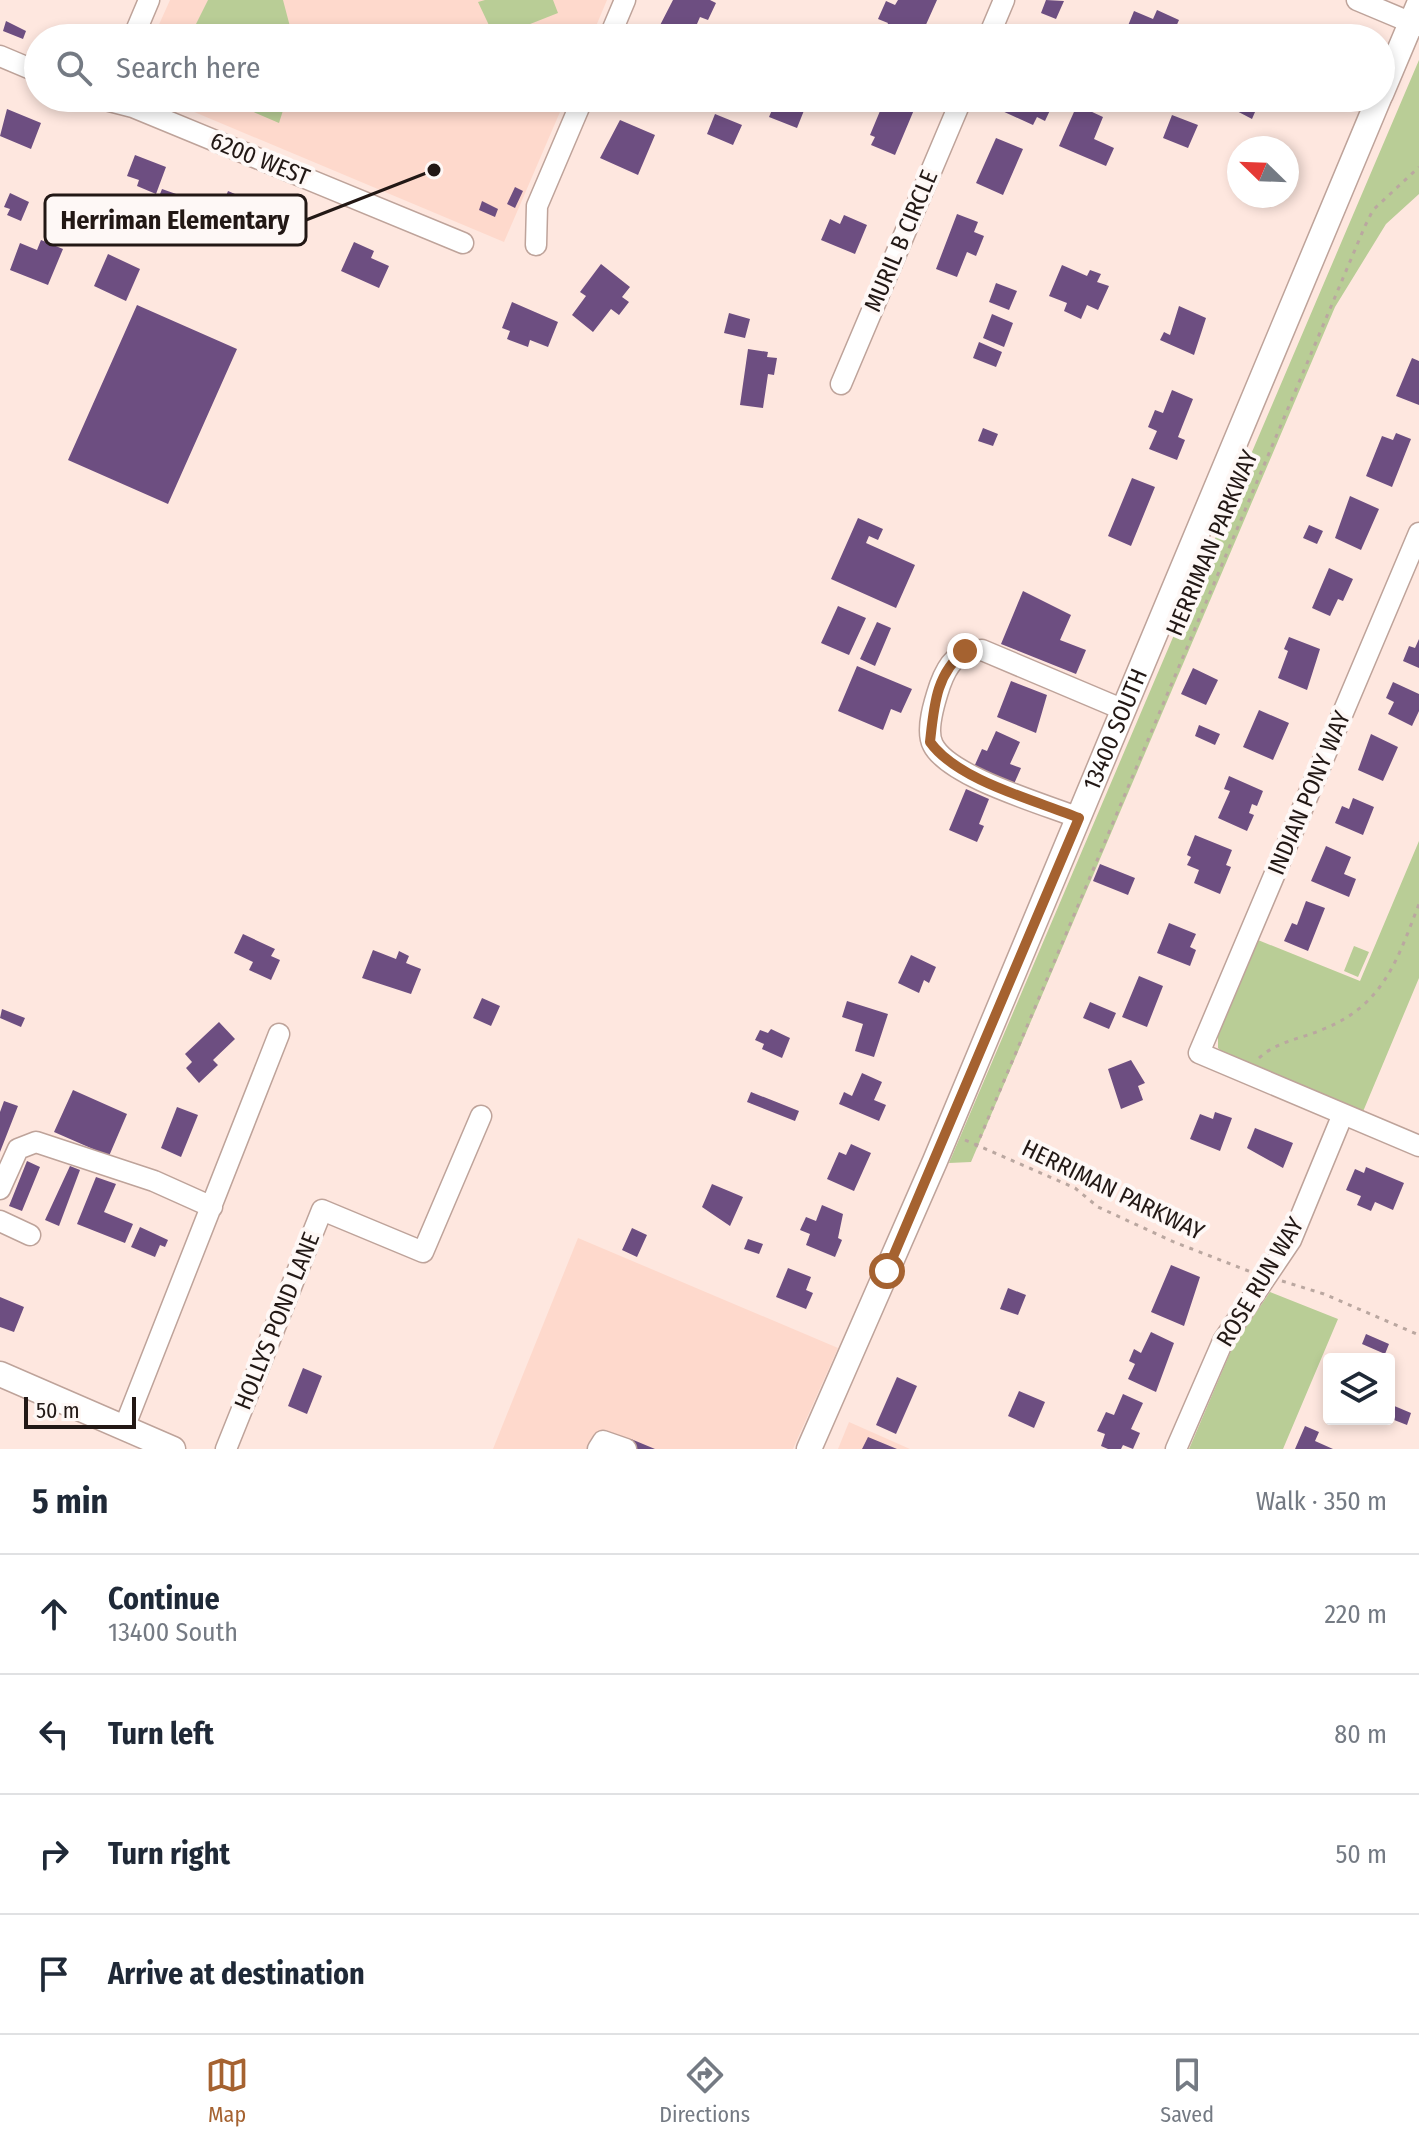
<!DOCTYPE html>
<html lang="en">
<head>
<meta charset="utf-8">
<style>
  :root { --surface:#fff; --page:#f6f6f7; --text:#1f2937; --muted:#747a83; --line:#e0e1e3; --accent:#a56230 }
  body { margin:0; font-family:"Fira Sans Condensed",sans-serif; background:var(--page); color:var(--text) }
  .controls { position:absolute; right:24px; bottom:24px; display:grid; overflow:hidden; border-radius:8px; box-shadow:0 4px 12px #0003 }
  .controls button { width:72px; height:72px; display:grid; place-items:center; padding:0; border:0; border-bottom:2px solid var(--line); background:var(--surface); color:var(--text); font:40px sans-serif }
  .compass { position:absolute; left:1227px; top:136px; width:72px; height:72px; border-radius:50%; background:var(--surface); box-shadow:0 4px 12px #0003; rotate:293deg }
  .scale { position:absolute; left:24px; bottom:20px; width:112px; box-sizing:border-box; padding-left:8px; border:4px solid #221815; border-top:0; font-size:22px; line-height:28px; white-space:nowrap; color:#221815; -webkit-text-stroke:6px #fef8f6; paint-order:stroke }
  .stop { position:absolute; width:24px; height:24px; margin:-18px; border:6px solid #a56230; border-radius:50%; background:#fff }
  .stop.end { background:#a56230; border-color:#fff; box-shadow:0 2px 8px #0008 }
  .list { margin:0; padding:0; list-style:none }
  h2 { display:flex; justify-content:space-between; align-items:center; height:104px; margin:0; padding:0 32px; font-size:34px }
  h2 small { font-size:26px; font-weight:400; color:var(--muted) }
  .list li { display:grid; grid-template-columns:52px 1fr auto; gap:24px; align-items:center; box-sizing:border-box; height:120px; padding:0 32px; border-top:2px solid var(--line) }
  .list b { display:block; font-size:30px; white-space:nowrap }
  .list p { margin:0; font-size:26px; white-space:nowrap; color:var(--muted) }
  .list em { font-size:26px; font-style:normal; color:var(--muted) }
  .icon { flex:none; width:44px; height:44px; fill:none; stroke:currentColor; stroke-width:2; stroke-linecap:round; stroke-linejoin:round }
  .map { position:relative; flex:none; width:1419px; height:1449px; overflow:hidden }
  .search { position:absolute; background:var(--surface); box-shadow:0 4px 12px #0003; left:24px; right:24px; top:24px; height:88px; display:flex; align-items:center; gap:20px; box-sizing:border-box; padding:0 28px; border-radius:44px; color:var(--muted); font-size:30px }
  .sheet { height:584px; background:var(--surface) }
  nav { display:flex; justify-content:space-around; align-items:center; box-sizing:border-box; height:112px; border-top:2px solid var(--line); background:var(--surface); font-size:22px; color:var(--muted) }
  nav a { display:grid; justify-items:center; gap:4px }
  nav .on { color:var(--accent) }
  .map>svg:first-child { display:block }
  .built { fill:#fed9cc }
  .green { fill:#b9cd96 }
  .building { fill:#6d4e81 }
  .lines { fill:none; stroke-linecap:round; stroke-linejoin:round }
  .minor-casing { stroke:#bea39a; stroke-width:23 }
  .major-casing { stroke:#bea39a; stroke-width:27 }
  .path { stroke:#baa7a0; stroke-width:3; stroke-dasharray:4 6; stroke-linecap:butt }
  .minor { stroke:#fff; stroke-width:20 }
  .major { stroke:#fff; stroke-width:24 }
  .route { stroke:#a56230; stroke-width:10 }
  .labels { text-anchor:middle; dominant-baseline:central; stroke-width:8; stroke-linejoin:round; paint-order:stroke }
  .street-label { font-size:24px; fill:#221815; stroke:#fef8f6 }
  .leader { fill:none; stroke:#221815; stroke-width:3 }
  .callout-dot { fill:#221815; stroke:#fef8f6; stroke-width:3 }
  .callout { fill:#fef8f6; stroke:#221815; stroke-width:3 }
  .callout-label { font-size:26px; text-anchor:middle; font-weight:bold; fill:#221815 }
</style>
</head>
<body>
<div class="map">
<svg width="1419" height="1449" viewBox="0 0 1419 1449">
  <rect width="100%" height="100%" fill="#fee7df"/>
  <path class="built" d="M170 0H607L591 38H153Z
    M161 98H566L504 242Z
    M578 1238 838 1348 793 1449H493Z
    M849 1422 910 1449H838Z"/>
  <path class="green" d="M208 0H283L293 38H189Z
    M485 0H553L558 13 495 38 478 2Z
    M1419 60V194L1386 224 1335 307 971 1162 949 1163Z
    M221 98H287L279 123Z
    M1419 841V978L1362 1114 1229 1058 1218 1048V1035L1258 940 1360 981Z
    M1354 946 1369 952 1358 977 1344 971Z
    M1270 1292 1338 1319 1283 1449H1189L1233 1346Z"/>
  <path class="building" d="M673 0H710L716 3 708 20 700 17 691 38H667L656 33Z
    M898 0H937L920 38H897L884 32 888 23 878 19 886 1 895 5Z
    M1046 0 1064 1 1056 19 1041 13Z
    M1157 10 1179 20 1171 38H1135L1125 33 1134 11 1153 19Z
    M6 21 26 31 23 39 3 31Z
    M644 98H683L679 106 669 102 666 110 642 101Z
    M777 98H809L797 128 769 117Z
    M879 98H919L895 155 871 145 875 137 870 135 880 111 874 108Z
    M1005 98H1045L1043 102 1052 106 1045 121 1037 117 1033 125 1000 110Z
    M1212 98H1261L1252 119Z
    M1077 105 1103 117 1094 139 1114 148 1106 166 1059 146Z
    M7 109 41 123 31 149 0 136Z
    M715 114 742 125 733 145 707 134Z
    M1172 115 1198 125 1188 148 1163 138Z
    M620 120 655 135 638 175 600 158Z
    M996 138 1023 149 1003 195 976 183Z
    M135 155 166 167 156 194 137 186 139 180 127 176Z
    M515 187 523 191 515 208 507 204Z
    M162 189 179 195 171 214 155 207Z
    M228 191 256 203 248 221 221 209Z
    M10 193 29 202 21 221 7 215 10 209 4 207Z
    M482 201 498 209 495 217 479 210Z
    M957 214 978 222 974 232 984 236 976 256 967 252 957 277 936 269Z
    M844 215 867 225 855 254 821 240 830 219 840 224Z
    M41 240 63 249 48 285 10 270 20 243 37 250Z
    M354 242 374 251 371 258 389 266 379 288 341 271Z
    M108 254 140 269 126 301 94 286Z
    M601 264 630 287 622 297 629 302 619 315 611 309 593 332 572 315 586 296 580 292Z
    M1062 265 1087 276 1090 270 1101 274 1097 282 1109 286 1098 310 1087 305 1081 319 1064 311 1067 303 1049 296Z
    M996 283 1017 291 1009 310 989 302Z
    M512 302 558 322 548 347 530 340 528 347 507 339 510 331 502 328Z
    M137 305 237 349 168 504 68 460Z
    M1179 306 1206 318 1194 355 1160 340 1164 332 1170 335Z
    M729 313 750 319 745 338 724 333Z
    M992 314 1013 323 1004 347 983 338Z
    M979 342 1002 352 996 367 973 358Z
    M748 349 768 352 767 357 777 358 774 375 768 374 763 408 740 405Z
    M1412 358 1419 361V405L1396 396Z
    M1172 390 1193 399 1178 437 1185 440 1177 460 1149 449 1157 431 1148 427 1155 410 1163 413Z
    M983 428 998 434 993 446 978 441Z
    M1396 433 1411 439 1392 487 1366 476 1382 436 1393 440Z
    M1132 478 1155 487 1131 546 1108 536Z
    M1350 496 1379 509 1361 550 1335 538Z
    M858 518 883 529 878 540 869 536 866 543 915 565 896 608 831 579Z
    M1309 525 1323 531 1317 544 1303 538Z
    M1329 568 1353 579 1343 601 1338 599 1330 616 1312 608Z
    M1023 591 1071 615 1060 640 1086 650 1076 674 1001 644Z
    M838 606 866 618 849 655 821 643Z
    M877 622 891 628 875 666 860 659Z
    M1289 637 1320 649 1307 690 1278 678 1288 651 1284 649Z
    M1419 639V668L1403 661 1409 646 1415 648Z
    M857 666 912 689 901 713 891 709 883 730 838 711Z
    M1193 668 1218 680 1206 705 1181 694Z
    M1011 681 1047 695 1036 733 997 717Z
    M1393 682 1419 694V711L1412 726 1388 714 1394 702 1386 698Z
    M1259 710 1289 723 1273 760 1243 747Z
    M1199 725 1220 734 1215 745 1195 736Z
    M996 731 1020 742 1010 764 1021 768 1014 784 974 767 982 749 987 751Z
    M1371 734 1398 747 1383 781 1358 770Z
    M1229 776 1263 791 1257 806 1252 804 1249 813 1254 815 1247 831 1218 818 1230 791 1224 789Z
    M966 789 989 799 979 824 984 826 977 842 949 830Z
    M1353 798 1374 807 1363 835 1335 823 1342 806 1349 809Z
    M1195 835 1232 850 1226 865 1231 867 1220 894 1194 883 1199 870 1187 865 1191 857 1187 855Z
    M1326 846 1351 857 1344 874 1356 879 1349 897 1311 881Z
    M1100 864 1135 878 1128 895 1093 881Z
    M1306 901 1325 908 1308 951 1284 941 1292 923 1297 925Z
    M1169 923 1196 934 1190 947 1196 950 1190 966 1157 953Z
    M243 934 275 949 271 956 280 960 271 980 249 970 253 962 234 953Z
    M373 950 396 959 399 951 409 956 406 963 421 969 411 994 362 978Z
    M911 955 936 967 929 983 924 980 919 993 898 983Z
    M1139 976 1163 986 1147 1027 1122 1017Z
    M482 998 500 1006 491 1026 473 1018Z
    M847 1001 888 1014 874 1057 855 1051 863 1024 842 1017Z
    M1090 1002 1116 1013 1109 1029 1083 1018Z
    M2 1009 25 1018 21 1027 0 1018Z
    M219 1022 235 1039 213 1060 218 1065 199 1083 186 1068 192 1062 185 1054Z
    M771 1029 790 1038 782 1058 762 1049 764 1044 755 1040 760 1030 768 1033Z
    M1131 1060 1145 1083 1138 1086 1143 1100 1121 1109 1108 1069Z
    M862 1073 882 1082 874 1100 886 1105 879 1121 839 1104 844 1092 852 1096Z
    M73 1090 127 1114 109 1156 54 1132Z
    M751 1092 799 1111 795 1121 747 1102Z
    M4 1101 18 1106 0 1152V1112Z
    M177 1107 198 1115 181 1157 161 1148Z
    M1215 1112 1232 1118 1220 1151 1190 1139 1200 1114 1213 1119Z
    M1255 1128 1293 1143 1283 1168 1247 1148Z
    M851 1144 871 1153 854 1191 827 1179 839 1152 846 1155Z
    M27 1161 40 1167 22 1211 9 1206Z
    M70 1166 80 1170 59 1226 45 1220Z
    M1366 1167 1404 1183 1393 1210 1375 1202 1371 1211 1357 1205 1361 1196 1346 1190 1355 1169 1364 1173Z
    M96 1177 116 1184 104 1212 133 1224 125 1243 77 1224Z
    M712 1184 743 1197 730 1226 702 1207Z
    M822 1205 843 1214 838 1238 842 1240 835 1257 806 1245 810 1234 800 1230 806 1217 816 1221Z
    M140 1227 168 1240 165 1247 160 1245 155 1257 131 1247Z
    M632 1228 647 1235 637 1257 622 1250Z
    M748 1239 763 1244 759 1254 744 1249Z
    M1171 1265 1200 1277 1184 1326 1151 1312Z
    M788 1268 811 1277 806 1290 813 1293 806 1309 776 1297Z
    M1008 1288 1026 1295 1018 1315 1000 1309Z
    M0 1297 24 1307 14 1332 0 1327Z
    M1151 1332 1174 1343 1156 1392 1128 1379 1135 1364 1129 1361 1134 1349 1141 1353Z
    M1366 1334 1389 1344 1385 1354 1362 1344Z
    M303 1368 322 1376 307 1414 288 1406Z
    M897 1377 917 1386 896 1434 876 1425Z
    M1019 1391 1045 1402 1034 1428 1008 1416Z
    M1123 1394 1143 1403 1131 1429 1140 1433 1133 1449 1123 1445 1121 1449H1108L1101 1446 1105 1434 1097 1431 1106 1412 1114 1415Z
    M1392 1405 1411 1413 1407 1425 1389 1418Z
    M1305 1426 1319 1432 1315 1441 1333 1449H1295Z
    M868 1437 897 1449H862Z
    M631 1439 655 1449H626Z"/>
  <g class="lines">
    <defs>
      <path id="minor" d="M1357 0 1419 26
        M133 38 149 0
        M609 38 625 0
        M988 38 1004 0
        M0 56 38 72
        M98 98 133 107 463 243
        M536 245 537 206 583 98
        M841 384 962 98
        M1419 533 1199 1053 1419 1146
        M1079 818C1044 804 949 777 933 745 925 730 935 700 940 685 948 663 957 651 982 650L1124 710
        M0 1189 18 1149 36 1142 154 1181 212 1207
        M0 1221 30 1235
        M124 1428 279 1034
        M226 1449 322 1210 423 1252 481 1116
        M598 1449 603 1441 626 1449
        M1176 1449 1223 1341 1291 1240 1343 1114"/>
      <g id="major">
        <path d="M1381 94 1419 4"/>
        <path d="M0 1374 173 1449"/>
        <path id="s1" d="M809 1449 935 1161 1379 98"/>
      </g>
    </defs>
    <use href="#minor" class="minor-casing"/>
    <use href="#major" class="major-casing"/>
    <path class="path" d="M1259 1058C1279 1040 1302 1039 1326 1028 1384 1004 1398 958 1419 904
      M965 1140 1075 1188 1098 1207 1174 1242 1251 1272
      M976 1147 1365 226 1373 210 1419 167
      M1282 1281 1324 1294 1419 1335"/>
    <use href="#minor" class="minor"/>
    <use href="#major" class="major"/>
  </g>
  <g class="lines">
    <path class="route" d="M887 1271 1079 818C1035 800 958 781 930 742 934 706 936 673 965 651"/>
  </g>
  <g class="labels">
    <g class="street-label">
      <text transform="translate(260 159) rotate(22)">6200 WEST</text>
      <text transform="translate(901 241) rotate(-67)">MURIL B CIRCLE</text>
      <text transform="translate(1212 543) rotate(-67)">HERRIMAN PARKWAY</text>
      <text stroke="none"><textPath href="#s1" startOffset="782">13400 SOUTH</textPath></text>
      <text transform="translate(1309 793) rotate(-67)">INDIAN PONY WAY</text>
      <text transform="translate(1113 1190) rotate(26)">HERRIMAN PARKWAY</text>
      <text transform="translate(1260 1282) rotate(-59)">ROSE RUN WAY</text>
      <text transform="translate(277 1321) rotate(-68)">HOLLYS POND LANE</text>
    </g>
  </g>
  <path class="leader" d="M434 170L306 220"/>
  <circle class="callout-dot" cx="434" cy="170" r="8"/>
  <rect class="callout" x="45" y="195" width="261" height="50" rx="8"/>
  <g class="callout-label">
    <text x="175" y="229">Herriman Elementary</text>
  </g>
</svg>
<div class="controls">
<button><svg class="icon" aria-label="layers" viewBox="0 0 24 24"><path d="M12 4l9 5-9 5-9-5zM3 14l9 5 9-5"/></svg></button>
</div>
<svg class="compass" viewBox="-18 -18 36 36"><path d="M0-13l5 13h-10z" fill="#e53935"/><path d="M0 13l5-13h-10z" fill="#747a83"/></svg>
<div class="scale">50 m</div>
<div class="stop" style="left:887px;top:1271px"></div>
<div class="stop end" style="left:965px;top:651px"></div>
<div class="search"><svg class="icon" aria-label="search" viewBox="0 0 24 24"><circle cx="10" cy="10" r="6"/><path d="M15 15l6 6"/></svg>Search here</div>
</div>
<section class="sheet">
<h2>5 min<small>Walk · 350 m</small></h2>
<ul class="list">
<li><svg class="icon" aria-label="ahead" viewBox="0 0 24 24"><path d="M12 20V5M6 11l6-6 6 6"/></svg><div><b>Continue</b><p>13400 South</p></div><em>220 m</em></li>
<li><svg class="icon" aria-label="left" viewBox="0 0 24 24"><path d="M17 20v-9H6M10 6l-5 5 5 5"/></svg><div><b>Turn left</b></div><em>80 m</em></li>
<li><svg class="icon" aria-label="right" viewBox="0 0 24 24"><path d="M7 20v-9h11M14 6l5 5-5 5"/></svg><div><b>Turn right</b></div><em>50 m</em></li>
<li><svg class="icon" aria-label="arrive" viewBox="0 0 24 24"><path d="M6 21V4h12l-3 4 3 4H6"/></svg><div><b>Arrive at destination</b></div></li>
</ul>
</section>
<nav>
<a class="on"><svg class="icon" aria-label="map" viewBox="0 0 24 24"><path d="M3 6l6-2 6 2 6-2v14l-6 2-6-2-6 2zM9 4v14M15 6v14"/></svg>Map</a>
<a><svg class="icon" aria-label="directions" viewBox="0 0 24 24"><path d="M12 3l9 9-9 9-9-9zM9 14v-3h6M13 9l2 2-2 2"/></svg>Directions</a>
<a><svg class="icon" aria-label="saved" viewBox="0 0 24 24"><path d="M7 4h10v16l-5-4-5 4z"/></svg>Saved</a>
</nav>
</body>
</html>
